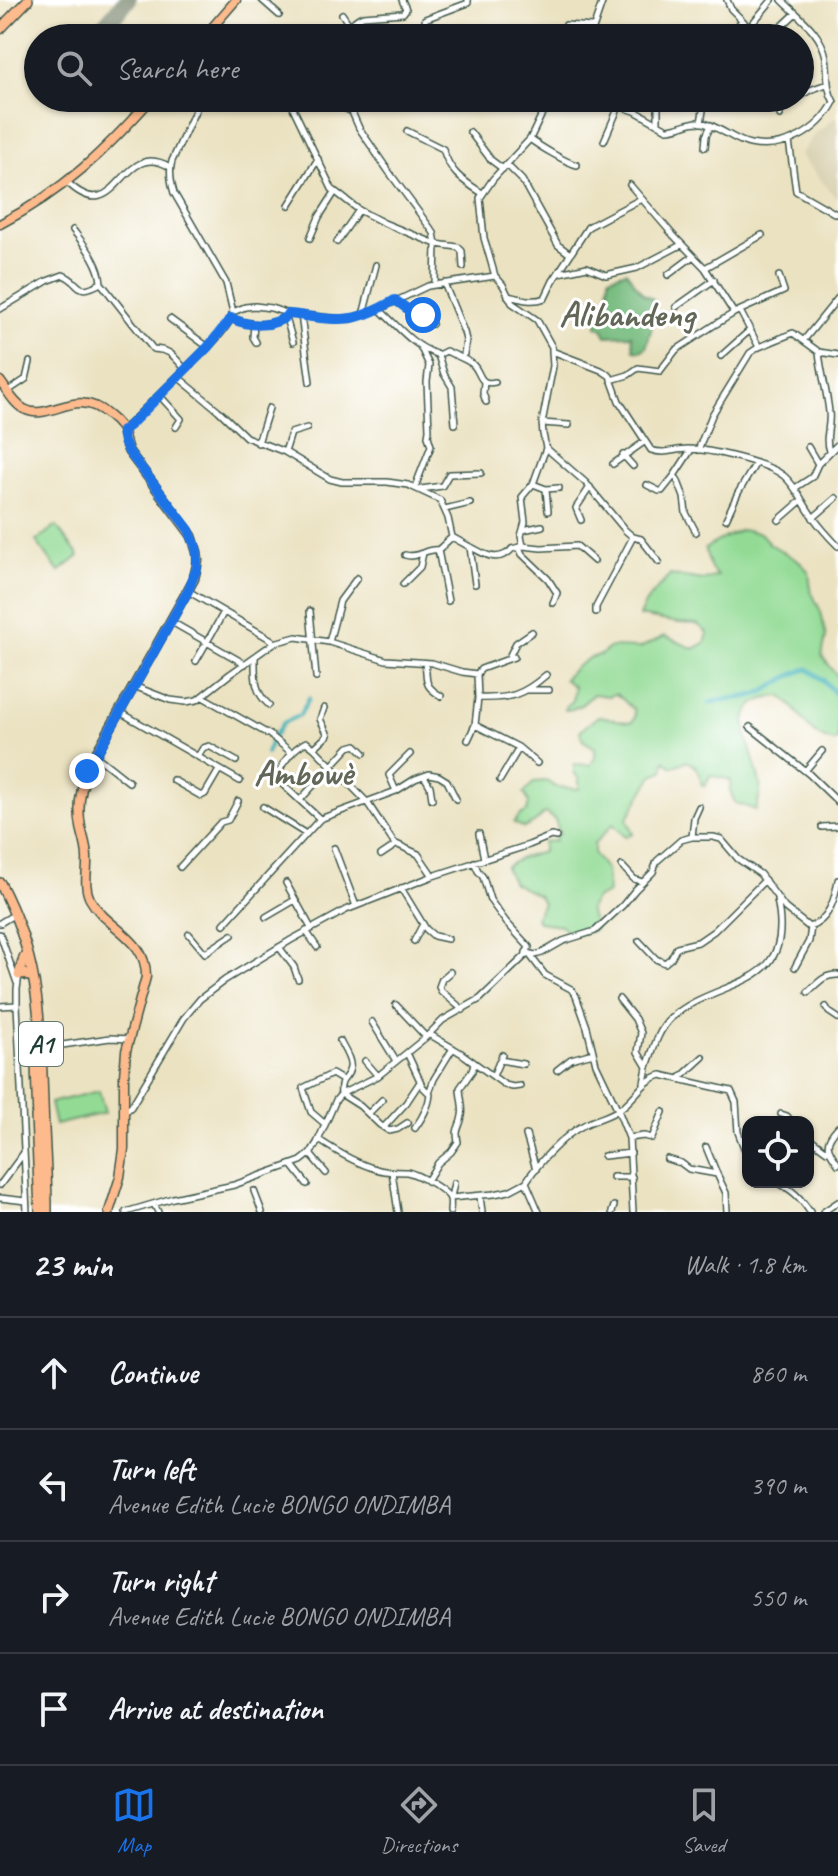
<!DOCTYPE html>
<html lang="en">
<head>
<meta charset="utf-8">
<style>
  :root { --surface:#171b24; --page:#242831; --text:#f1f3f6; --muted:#9ea1a6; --line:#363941; --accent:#1a73e8 }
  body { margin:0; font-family:Caveat,sans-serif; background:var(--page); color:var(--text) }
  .controls { position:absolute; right:24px; bottom:24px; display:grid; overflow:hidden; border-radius:16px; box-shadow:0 2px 6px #0004 }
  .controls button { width:72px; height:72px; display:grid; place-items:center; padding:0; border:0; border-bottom:2px solid var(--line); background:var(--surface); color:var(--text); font:40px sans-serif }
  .stop { position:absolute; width:24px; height:24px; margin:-18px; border:6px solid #1a73e8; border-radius:50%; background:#fff }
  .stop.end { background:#1a73e8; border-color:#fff; box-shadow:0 2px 8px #0008 }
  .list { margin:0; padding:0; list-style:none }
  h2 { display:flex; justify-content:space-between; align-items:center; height:104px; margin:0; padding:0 32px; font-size:34px }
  h2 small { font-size:26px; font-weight:400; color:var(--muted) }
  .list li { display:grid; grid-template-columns:52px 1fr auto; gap:24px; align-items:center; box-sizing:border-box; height:112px; padding:0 32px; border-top:2px solid var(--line) }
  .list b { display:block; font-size:30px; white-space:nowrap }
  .list p { margin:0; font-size:26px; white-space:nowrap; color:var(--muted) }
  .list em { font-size:26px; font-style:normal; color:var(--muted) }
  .icon { flex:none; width:44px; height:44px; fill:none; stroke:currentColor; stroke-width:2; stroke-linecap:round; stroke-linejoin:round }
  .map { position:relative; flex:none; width:838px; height:1212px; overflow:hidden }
  .search { position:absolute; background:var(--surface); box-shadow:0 2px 6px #0004; left:24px; right:24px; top:24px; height:88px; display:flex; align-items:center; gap:20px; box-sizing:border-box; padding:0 28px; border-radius:44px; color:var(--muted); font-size:30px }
  .sheet { height:552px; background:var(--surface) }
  nav { display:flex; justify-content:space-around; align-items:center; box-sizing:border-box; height:112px; border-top:2px solid var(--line); background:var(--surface); font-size:22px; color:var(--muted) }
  nav a { display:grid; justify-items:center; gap:4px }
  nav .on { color:var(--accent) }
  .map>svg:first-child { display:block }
  .built { fill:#d9d1b2 }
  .green { fill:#93db95; stroke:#598c64; stroke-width:2 }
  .forest { fill:#76bb7e; stroke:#4a7c59; stroke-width:2 }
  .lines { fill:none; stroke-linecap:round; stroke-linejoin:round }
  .canal { stroke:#43b3b9; stroke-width:4 }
  .river { stroke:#43b3b9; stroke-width:5 }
  .runway { stroke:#85907a; stroke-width:18 }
  .minor-casing { stroke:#3e5649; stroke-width:8 }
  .major-casing { stroke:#3e5649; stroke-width:11 }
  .highway-casing { stroke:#3e5649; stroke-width:12 }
  .minor { stroke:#fff; stroke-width:5 }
  .major { stroke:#fcba8d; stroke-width:8 }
  .highway { stroke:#fcba8d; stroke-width:9 }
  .route { stroke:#1a73e8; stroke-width:10 }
  .labels { text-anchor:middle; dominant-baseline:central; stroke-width:6; stroke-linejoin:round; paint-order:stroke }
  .shield { fill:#fff; stroke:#627771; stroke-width:2 }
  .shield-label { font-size:26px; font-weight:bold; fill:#1f3d34 }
  .district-label { font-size:36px; font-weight:bold; fill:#636758; stroke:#fff }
</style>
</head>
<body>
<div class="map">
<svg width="838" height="1212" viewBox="0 0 838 1212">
  <rect width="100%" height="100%" fill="#fff"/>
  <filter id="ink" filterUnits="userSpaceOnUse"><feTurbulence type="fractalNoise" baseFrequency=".0125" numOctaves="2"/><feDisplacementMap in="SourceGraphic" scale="16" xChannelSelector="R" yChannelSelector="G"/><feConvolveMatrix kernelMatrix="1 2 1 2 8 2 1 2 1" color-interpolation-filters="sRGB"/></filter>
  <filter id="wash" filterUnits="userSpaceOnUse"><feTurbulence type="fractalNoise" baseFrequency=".006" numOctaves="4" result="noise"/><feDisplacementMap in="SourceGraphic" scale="32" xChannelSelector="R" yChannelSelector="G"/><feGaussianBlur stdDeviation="1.8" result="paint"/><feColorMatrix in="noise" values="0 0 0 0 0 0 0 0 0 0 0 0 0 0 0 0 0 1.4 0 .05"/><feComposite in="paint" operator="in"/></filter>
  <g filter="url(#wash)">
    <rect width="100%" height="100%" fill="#ebe2c1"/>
    <path class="built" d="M837 116 838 119V200L800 155 813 136Z"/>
    <path class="green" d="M56 526 79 556 59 572 36 541Z
      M741 530 760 533 770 544 799 561 809 572 811 591 821 612 826 636 822 656 838 677V739L834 742C804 734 804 712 781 696 719 701 755 748 760 785 761 793 758 802 756 810L735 803 730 790 731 780 710 775 705 786H702C700 773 699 765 686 761L672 767 665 760 663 771 653 775 627 819 633 833 625 837 613 824 594 844V854L606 870 608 893 595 899 589 909 595 930C581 934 571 938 561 925L538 922 536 917 543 903 539 896 513 883 505 867 521 858 543 852V842L555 841 556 836 560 834 555 820 545 813 534 823 524 828 514 823 519 816 527 811 529 802 524 793 534 782 546 781 556 787 579 789V778L574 773V764L590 765 595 758V748L584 741 580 731 598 716C610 717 620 723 632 722L635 717 634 709C626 705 623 697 615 694L608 696 593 694C586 702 576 710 565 710L566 706 572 702 574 687 564 679 576 667 589 658 600 655 611 647 640 648 665 636 694 649 705 643 708 633 697 624 678 623 639 616C648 595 656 592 670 575L704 580 718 576 711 569 705 549C717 540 728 537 741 530Z
      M99 1091 105 1113 55 1125 50 1103Z"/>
    <path class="forest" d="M626 271 643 294 653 299 656 303 653 310C655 320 649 338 646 348L640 351 634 350 632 335 606 336 602 328 597 326V320L608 308 609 277Z"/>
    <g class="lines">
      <path class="canal" d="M266 753 272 739 283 723 300 715 309 698"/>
      <path class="river" d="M710 703C725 698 740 699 755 695 774 689 788 673 808 669L823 680 838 696"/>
      <path class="runway" d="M94 38 127 0"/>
    </g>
  </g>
  <g filter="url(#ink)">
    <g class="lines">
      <defs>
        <path id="minor" d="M262 0 279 15
          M727 0 731 9 744 22
          M342 14 350 26
          M566 25 592 27
          M213 26 218 38
          M778 30 796 13
          M728 36 741 22 748 26 751 25 772 0
          M344 38C349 28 352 20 363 16L403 13 406 9 402 0
          M428 38 425 19 468 3V0
          M590 38 603 0
          M800 96 810 90 827 84
          M201 98 172 161C169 171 171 183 174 193L226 283 233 312
          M290 98 294 110 332 189 359 210 384 223 436 244 458 247 462 251 463 267
          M323 98 352 112 359 128 389 172 434 233 436 244 435 284
          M577 98 557 102 542 114 530 139 493 179 480 198 484 238 495 276 503 285 512 303 537 320 552 347V351L601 370 610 376 619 401 651 450C665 455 674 449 688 449 709 449 769 463 784 476 797 487 803 504 813 517 820 527 829 537 838 546
          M595 98 635 111 667 129C678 129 688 122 698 122 717 124 732 140 750 144 784 151 819 131 834 102 825 87 829 73 826 57 821 32 799 17 782 0
          M780 115 779 102 797 98
          M658 123V98
          M701 123 705 98
          M407 131 443 149C450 173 462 180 482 193
          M470 132 491 160 503 169
          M530 139C539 146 567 163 577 165
          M604 141 617 111 616 104
          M789 141 796 191 836 214
          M705 147 706 136 711 125
          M507 165 522 180 558 245 570 254
          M67 182C119 232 119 137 170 167
          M630 185 673 235 705 268 734 313
          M289 205 318 159
          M310 238 319 217 335 192
          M337 242 359 210
          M705 268 762 235
          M559 273 587 267 606 275 637 268 681 245
          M668 275 692 257
          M101 283 153 349C172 350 173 356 185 369
          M444 283 464 332 466 340 464 354
          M508 296C522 299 532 303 545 298L553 281 588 227 641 199
          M396 301 413 313 427 317 432 324
          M676 307 714 280
          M0 309 47 281 63 275C82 282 74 297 101 283 100 263 85 246 73 230
          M379 309C400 328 410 344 438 355L446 351C454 355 464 358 471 363 482 371 477 386 495 382
          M740 311 759 347
          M301 315 310 382
          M363 315 376 265
          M231 318C249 326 274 328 289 314
          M286 318 293 342
          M170 319 208 347
          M254 324 253 337 256 342
          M804 340 838 298
          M552 351 553 366 542 423 543 434 546 448 586 483 625 530 633 537 641 539 659 562
          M819 352C821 372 827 392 829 412 831 426 824 438 829 451
          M438 355 444 374 452 387 455 424
          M721 356 750 330
          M178 377 218 410 246 437 285 452 330 479 342 482H387L408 485 440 500 448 518 452 537 438 550 448 601
          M611 380 628 375 638 368 660 371 676 350 716 324 734 313 784 291 779 276
          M484 382 483 393 486 402
          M8 391 26 379 30 362
          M160 396 181 419 176 427
          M542 423 569 425
          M123 430 208 347C218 337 229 326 233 312L245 307 255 306 271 308 289 314 339 319 353 318 379 309 428 286 495 276
          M258 443 269 408
          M808 447 818 464
          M546 448 533 484 522 497 525 522 521 536 523 546 541 548 577 546 594 561
          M691 450 674 476 677 479 684 497 686 513 696 532
          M698 450 712 415 750 353 759 347 793 333 819 352 838 355
          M285 452 291 433 307 428
          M623 455 633 466
          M613 464 644 442
          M533 484 546 489 548 511
          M647 485 659 491H662L674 476
          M415 487 431 446 428 436 429 430 427 382 429 365 420 346
          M795 488 812 477 818 464 838 444
          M421 489 442 486 449 474 481 473
          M546 489 559 488
          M445 509 470 503
          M813 518 836 498
          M726 519 738 493 756 463
          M581 520 576 508 590 487
          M779 520 802 500
          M523 530 542 526
          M452 537 470 547 475 584
          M523 546 519 547 522 554 548 579 557 593 553 603
          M471 547C483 553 493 561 506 554 518 546 505 551 519 547
          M405 555C418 559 426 548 438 550
          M403 584 420 567 423 553
          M188 591 272 640 274 643
          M310 611 316 677
          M596 612V607L633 537
          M170 621 245 664
          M329 642 340 601 357 578
          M255 658C255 677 254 692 269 705
          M508 659 516 643 532 632
          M196 661 224 612
          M425 663C428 680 422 685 441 696
          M477 674 478 698C509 699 522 696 546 675
          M134 686 170 700 186 702 197 700 230 674 274 643 296 637 329 642 386 660 432 663 462 672 477 674 481 669 514 657
          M527 690H549
          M203 697 270 735 292 753
          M478 698 475 725 518 747 537 763
          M120 712 240 781
          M750 727 809 774 838 802
          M468 740 475 725
          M314 748 328 735 320 719 324 708
          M96 756 129 782
          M198 756 203 748 209 746 236 761
          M805 771 822 751
          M424 776 430 786 432 799
          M173 780 201 796 205 794 219 770
          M500 780 519 748
          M396 791 389 775 410 754
          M300 800 349 747 356 745 364 753
          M263 807 306 834
          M320 819 281 783 278 775C282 762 294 748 306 742L314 748 367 802 394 843 418 854 433 876
          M822 827 838 826
          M479 834 484 859
          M692 837 694 818 699 807
          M334 848 356 906
          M381 855 396 845
          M622 866 634 879 642 882
          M180 867 221 822 228 820 238 801
          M286 883 311 928
          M401 888 426 929 434 936 448 939
          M266 917 295 900
          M0 923 10 917
          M224 924 320 819 396 791 415 779 429 774 439 776 447 781 456 799
          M306 931 317 947
          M0 934 17 983
          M189 934 205 953 232 935
          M414 941 423 924
          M639 941 656 959 665 963 671 958 677 947 698 942 714 931 765 880
          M279 947 294 967 298 979
          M526 952 535 955 542 953 563 941 595 931 623 905 635 890 653 872 657 861 681 840 692 837H713L721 839 738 859 760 874 785 908 809 927C829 921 835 899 838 880
          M529 954 545 975 571 989 576 996 587 1027 596 1064 618 1110 629 1138 633 1212
          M795 967 809 941 811 927
          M450 972 442 979 439 987 441 991 463 1010
          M19 975 17 989V1005L27 1212
          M808 992C818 983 824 974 838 975
          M619 999 635 1019 641 1033 638 1052 647 1067 644 1083
          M396 1005 426 1037
          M0 1006 17 1005
          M826 1007 829 1012 838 1018
          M372 1022 396 1061
          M429 1034 461 1053 505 1085 513 1087 520 1086
          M340 1041C343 1048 352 1060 350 1068 348 1080 339 1077 341 1094L360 1106 380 1125 389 1131 398 1129 407 1123
          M42 1048 110 1038 130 1039
          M407 1053 423 1087 430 1094C429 1107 422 1118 415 1128
          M500 1060 523 1064
          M365 1061 378 1076
          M647 1067C653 1050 658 1030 671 1018 719 975 797 993 777 900
          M557 1070 571 1059 593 1053
          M493 1076 502 1055
          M680 1078 703 1057
          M429 1093 434 1079 453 1048
          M125 1112 131 1107 184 1018 200 999 225 980 291 940 346 910 433 876 529 845 551 836 556 837
          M369 1113 382 1100
          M781 1114 787 1116 792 1122
          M325 1124 311 1112 303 1088 332 1074 342 1080
          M384 1127 406 1103 420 1082
          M838 1127C823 1143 827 1148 838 1164
          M526 1135 536 1169
          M808 1137 827 1151
          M629 1138 644 1136 652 1138 663 1112
          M319 1140C337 1152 355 1163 376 1169 386 1173 397 1171 407 1172 417 1174 447 1190 450 1199 451 1202 450 1209 450 1212
          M706 1147 717 1174
          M310 1154 326 1173
          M604 1156 631 1153
          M667 1159 681 1163 689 1169 717 1174 726 1193 727 1212
          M292 1165 307 1184
          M392 1172 398 1212
          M613 1177H632
          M427 1181 438 1163 451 1152 458 1142C455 1127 460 1129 462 1116 464 1107 460 1097 460 1088L472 1071 474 1063
          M526 1182C537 1164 565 1134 584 1125 595 1119 608 1117 618 1110 635 1100 642 1080 661 1075L731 1091 736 1102 738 1132 748 1158
          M526 1182 539 1212
          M776 1182C792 1189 800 1197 810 1212
          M0 1185 23 1154
          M254 1191 262 1212
          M480 1196 482 1212
          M451 1197 454 1183
          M0 1198 26 1201
          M450 1198 494 1194 509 1191 526 1182
          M154 1204 158 1212
          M126 1212 173 1198 234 1185 301 1161 310 1154 317 1143 336 1100 341 1094 378 1076 425 1038 443 1020 480 999 525 956 529 947 506 922 490 900 483 877 478 871 474 862
          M612 1212 614 1206
          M823 1212 838 1202"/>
        <path id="major" d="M203 38 236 0
          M0 224C64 191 105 151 152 98
          M0 381C7 390 14 404 24 409 50 423 76 385 108 415 112 418 118 424 121 428 125 435 125 444 129 452L192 536 197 552 198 560 194 579 95 755C83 779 76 801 81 827 83 837 87 847 87 857 88 871 83 886 90 899 106 929 147 937 146 977L126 1051 124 1076V1149L120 1177 109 1212"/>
        <path id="highway" d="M0 29 28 0
          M0 883C40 959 40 1019 43 1102 44 1139 47 1175 47 1212
          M24 958 19 975 23 973 28 976
          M36 1065 38 1122
          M36 1116 40 1212"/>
      </defs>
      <use href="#minor" class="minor-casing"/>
      <use href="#major" class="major-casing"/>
      <use href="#highway" class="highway-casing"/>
      <use href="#minor" class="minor"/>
      <use href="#major" class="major"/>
      <use href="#highway" class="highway"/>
    </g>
  </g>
  <g class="lines" filter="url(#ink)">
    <path class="route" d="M87 771 188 591 197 568V552L195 544 189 530 129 452 124 442 122 431 130 425 208 347 231 318C249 327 274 328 289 314 312 316 338 323 360 316 372 313 384 306 395 300L413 313 423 315"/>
  </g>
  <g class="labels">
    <rect class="shield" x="19" y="1022" width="44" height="44" rx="6"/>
    <g class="shield-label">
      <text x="41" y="1044">A1</text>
    </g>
    <g class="district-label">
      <text x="627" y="314">Alibandeng</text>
      <text x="303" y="773">Ambowè</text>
    </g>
  </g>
</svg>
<div class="controls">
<button><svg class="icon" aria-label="locate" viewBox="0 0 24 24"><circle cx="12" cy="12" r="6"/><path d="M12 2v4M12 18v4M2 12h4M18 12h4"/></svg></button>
</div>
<div class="stop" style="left:423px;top:315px"></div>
<div class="stop end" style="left:87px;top:771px"></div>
<div class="search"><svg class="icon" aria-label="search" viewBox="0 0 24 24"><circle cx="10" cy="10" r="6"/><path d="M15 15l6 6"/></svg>Search here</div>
</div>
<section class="sheet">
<h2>23 min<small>Walk · 1.8 km</small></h2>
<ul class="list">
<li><svg class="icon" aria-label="ahead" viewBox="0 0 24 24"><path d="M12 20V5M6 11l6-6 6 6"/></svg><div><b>Continue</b></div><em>860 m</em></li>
<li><svg class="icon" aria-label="left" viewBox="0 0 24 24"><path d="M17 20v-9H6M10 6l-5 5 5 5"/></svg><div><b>Turn left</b><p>Avenue Edith Lucie BONGO ONDIMBA</p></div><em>390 m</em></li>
<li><svg class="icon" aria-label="right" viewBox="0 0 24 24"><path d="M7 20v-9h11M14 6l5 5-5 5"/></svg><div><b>Turn right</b><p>Avenue Edith Lucie BONGO ONDIMBA</p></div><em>550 m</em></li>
<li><svg class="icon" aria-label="arrive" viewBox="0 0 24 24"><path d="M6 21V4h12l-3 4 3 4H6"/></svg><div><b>Arrive at destination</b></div></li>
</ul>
</section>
<nav>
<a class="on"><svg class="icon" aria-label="map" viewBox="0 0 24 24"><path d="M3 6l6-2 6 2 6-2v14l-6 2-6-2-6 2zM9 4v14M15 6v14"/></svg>Map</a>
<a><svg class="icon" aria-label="directions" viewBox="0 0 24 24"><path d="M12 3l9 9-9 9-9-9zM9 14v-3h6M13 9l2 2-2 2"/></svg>Directions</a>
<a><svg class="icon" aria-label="saved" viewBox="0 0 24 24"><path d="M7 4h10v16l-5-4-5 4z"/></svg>Saved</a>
</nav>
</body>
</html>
